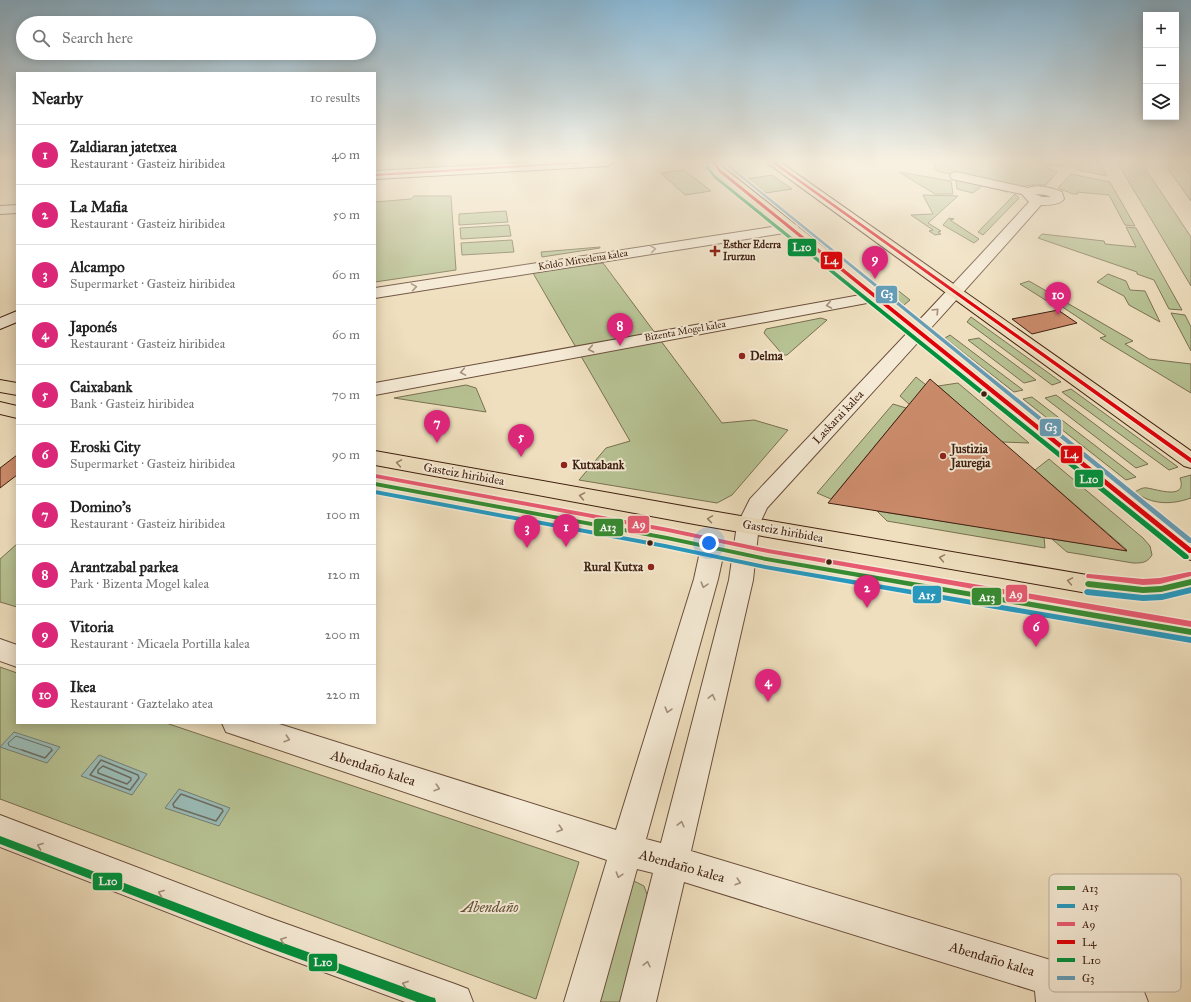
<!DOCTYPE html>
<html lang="en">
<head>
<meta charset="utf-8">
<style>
  :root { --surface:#fff; --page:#f6f6f6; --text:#222; --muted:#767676; --line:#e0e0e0; --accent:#db2777 }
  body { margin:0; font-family:"IM FELL Great Primer",serif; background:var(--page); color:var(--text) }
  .controls { position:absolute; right:12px; top:12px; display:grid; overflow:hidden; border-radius:0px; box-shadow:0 2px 10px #0003 }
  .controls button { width:36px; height:36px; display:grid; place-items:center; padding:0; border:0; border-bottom:1px solid var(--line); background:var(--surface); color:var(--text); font:20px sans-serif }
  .you { position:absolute; left:709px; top:543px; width:14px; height:14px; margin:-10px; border:3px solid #fff; border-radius:50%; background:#1a73e8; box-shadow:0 0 0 6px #1a73e833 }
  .badge { display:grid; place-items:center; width:26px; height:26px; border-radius:50%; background:var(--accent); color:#fff; font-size:13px; font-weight:700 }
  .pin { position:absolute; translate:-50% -33px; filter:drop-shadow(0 1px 2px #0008) }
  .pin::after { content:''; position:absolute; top:21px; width:14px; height:12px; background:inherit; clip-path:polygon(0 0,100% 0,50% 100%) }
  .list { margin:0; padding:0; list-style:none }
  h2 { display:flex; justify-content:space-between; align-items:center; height:52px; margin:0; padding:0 16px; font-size:17px }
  h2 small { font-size:13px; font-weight:400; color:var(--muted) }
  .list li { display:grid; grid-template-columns:26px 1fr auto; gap:12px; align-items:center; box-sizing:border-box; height:60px; padding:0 16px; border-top:1px solid var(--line) }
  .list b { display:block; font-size:15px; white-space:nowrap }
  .list p { margin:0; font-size:13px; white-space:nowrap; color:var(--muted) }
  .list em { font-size:13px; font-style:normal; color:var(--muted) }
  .icon { flex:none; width:22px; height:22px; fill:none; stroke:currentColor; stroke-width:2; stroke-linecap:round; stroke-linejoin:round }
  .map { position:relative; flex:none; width:1191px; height:1002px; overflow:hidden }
  .search { position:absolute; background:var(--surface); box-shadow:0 2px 10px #0003; left:16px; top:16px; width:360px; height:44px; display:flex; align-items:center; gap:10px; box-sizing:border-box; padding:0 14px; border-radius:22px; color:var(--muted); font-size:15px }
  .panel { position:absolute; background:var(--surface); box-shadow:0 2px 10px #0003; left:16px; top:72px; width:360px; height:652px; border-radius:0px }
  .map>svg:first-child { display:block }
  .green { fill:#b7c293; stroke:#7a7051 }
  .water { fill:#9abcb7; stroke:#757d74 }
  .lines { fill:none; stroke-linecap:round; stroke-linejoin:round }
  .shore-far1 { stroke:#6c6d63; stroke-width:1 }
  .shore { stroke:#6c6d63; stroke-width:1.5 }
  .building { fill:#cc8c6c; stroke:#3e1e0f }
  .street-casing { stroke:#6a4e3b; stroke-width:2 }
  .secondary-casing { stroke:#3e1e0f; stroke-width:2 }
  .primary-casing { stroke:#3e1e0f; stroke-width:2 }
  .street { fill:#f5ead5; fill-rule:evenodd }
  .secondary { fill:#f5ead5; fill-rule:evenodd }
  .primary { fill:#efdfbe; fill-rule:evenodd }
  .bus-1-casing { stroke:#f5ead5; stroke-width:3 }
  .bus-2-casing { stroke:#f5ead5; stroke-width:3 }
  .bus-3-casing { stroke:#f5ead5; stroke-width:3 }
  .bus-4-casing { stroke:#f5ead5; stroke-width:3 }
  .bus-5-casing { stroke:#f5ead5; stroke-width:3 }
  .bus-6-casing { stroke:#f5ead5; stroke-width:3 }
  .bus-1 { fill:#368c32; fill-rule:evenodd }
  .bus-2 { fill:#2799be; fill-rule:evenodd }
  .bus-3 { fill:#e85a71; fill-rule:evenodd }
  .bus-4 { fill:#e00109; fill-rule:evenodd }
  .bus-5 { fill:#00913d; fill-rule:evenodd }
  .bus-6 { fill:#659cb6; fill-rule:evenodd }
  .oneway { stroke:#a38e7c }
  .oneway2 { stroke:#967e66 }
  .poi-dot { fill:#8f2418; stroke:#f5ead5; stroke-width:1.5 }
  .bus-dot { fill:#3e1e0f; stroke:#f5ead5; stroke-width:1.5 }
  .labels { text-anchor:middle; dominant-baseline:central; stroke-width:4; stroke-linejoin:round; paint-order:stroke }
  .far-poi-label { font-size:10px; font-weight:bold; fill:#3e1e0f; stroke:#f5ead5; text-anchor:start }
  .far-street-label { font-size:10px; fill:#3e1e0f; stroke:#f5ead5 }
  .poi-label { font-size:12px; font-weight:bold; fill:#3e1e0f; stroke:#f5ead5; text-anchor:start }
  .street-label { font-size:12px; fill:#3e1e0f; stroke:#f5ead5 }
  .near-street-label { font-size:14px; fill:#3e1e0f; stroke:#f5ead5 }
  .near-park-label { font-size:14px; font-style:italic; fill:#624f37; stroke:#f5ead5 }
  .key { fill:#f5ead5; stroke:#bead9a; stroke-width:1 }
  .key-label { font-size:11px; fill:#3e1e0f }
  .line-badge { stroke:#f5ead5; stroke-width:1.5 }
  .badge-label { font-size:11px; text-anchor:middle; font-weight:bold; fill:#fff }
</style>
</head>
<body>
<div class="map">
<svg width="1191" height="1002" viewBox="0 0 1191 1002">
  <rect width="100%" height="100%" fill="#efdfbe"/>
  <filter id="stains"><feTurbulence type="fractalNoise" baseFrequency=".005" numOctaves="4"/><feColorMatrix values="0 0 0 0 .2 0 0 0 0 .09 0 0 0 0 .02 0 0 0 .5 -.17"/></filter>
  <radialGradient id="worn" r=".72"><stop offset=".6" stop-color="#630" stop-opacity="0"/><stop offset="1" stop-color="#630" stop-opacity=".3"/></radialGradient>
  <path class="green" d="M375 162H536L375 171Z
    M934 162H1066L1062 166 1050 165 1047 168 1057 172 1046 185H1032L1017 187 940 172 936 170Z
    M1081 162H1100L1107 176 1077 170 1076 168Z
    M1117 162H1141L1191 237V286Z
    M1163 162H1191V170L1187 171 1191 173V201Z
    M684 170 711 191 685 195 661 173Z
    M899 172 951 181 953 194H935Z
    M1071 174 1110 182 1135 226 1125 225 1109 195 1077 192 1078 194H1073L1058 188Z
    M772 175 792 189 766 193 746 179Z
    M956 178 1010 190 1008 192 982 186 973 193 957 189Z
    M1015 194 1019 198 983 235 978 232Z
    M923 195 958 196 928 223 941 231 938 232 941 234 935 235 929 231 933 230 911 215 933 214Z
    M414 196H451L456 270 375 282V202L411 199Z
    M506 211 508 222 459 225V214Z
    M949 218 954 219 950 220 979 239 974 243 943 225Z
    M509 225 511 236 461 239 460 228Z
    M1126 227 1136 228 1182 310 1169 309 1154 280 1137 274V272L1038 238 1042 234 1104 241 1105 244 1136 247Z
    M512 240 514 252 462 255 461 243Z
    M600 247V248L542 257 541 252Z
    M603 263 722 423 754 420 788 430 732 495 717 503 579 480 606 448 630 441 533 273Z
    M1108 274 1126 281 1130 290 1145 291 1160 322 1129 305 1124 296 1097 282Z
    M1029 281 1133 341 1125 344 1149 359 1191 364V393L1100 338 1106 336 1052 300 1047 301 1020 284Z
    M895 288 910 300 904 305 885 290Z
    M1171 313 1185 315 1191 327V351Z
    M971 317 1061 382 1052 385 967 322Z
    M821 318 827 320 787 355H783L764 333 766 329Z
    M950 335 1023 390 1014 392 945 338Z
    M979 338 1036 380 1024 383 968 340Z
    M916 377 926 385 910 405 900 396Z
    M958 383 1029 443 1002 442 938 386Z
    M466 385 476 388 486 412 394 398Z
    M1071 389 1178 467 1169 470 1062 392Z
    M1056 395 1148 464 1136 468 1045 398Z
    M1032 397 1136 477 1126 480 1023 399Z
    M893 404 906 408 831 499 817 493Z
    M1049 459 1143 538 1150 546 1152 555C1147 563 1142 563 1133 563L1067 552 1052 539 1127 550 1035 470Z
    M1191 475V498C1171 505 1152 505 1135 492 1138 490 1143 487 1147 488 1156 489 1188 501 1180 478Z
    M877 511 1044 537 1045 548 887 521Z
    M17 544V607L0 602V559Z
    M0 667 17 673V723H166L579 862 536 999 0 799Z
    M632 880 644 886 648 897 621 1002H594Z"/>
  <path class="water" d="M14 732 60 747 47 763 0 747Z
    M99 755 147 774 132 795 81 776Z
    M179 789 230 808 219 826 165 808Z"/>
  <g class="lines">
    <path class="shore-far1" d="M25 751 9 746 8 743 16 736 51 748 52 751"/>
    <path class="shore" d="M22 750 45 758 52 750
      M101 760 138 775 139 778 130 790 90 775Z
      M103 766 131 778V780L127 784 98 773V770Z
      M181 794 222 809 223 811 216 821 174 807 173 804Z"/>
  </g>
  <path class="building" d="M1058 310 1077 323 1032 334 1012 319Z
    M930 379 1035 470 1127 551 828 503Z
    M17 455V475L0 488V468Z"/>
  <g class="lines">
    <defs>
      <path id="street" d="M956 172 1028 188C1039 184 1051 188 1062 192L1064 199C1060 205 1048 205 1041 205 951 307 859 407 767 508L759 525 753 580 691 851 1130 984 1143 989 1148 1002H1036L1035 991 684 882 656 1002H620L653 873 637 869 600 1002H564L607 860 226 732 222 723H276L616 830 694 579 701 547 705 541 713 539 721 541 725 547 718 579 646 839 661 843 729 580 737 525 750 499C843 400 938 302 1029 202L1022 194 952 179 950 176 952 173ZM1035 194 1046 195 1051 197H1042Z
        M17 205V213L0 214V206Z
        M792 224 797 225 799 228 797 231 375 298V288Z
        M877 292 883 294 885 297 883 300 375 395V383Z
        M0 639 17 645V667L0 661Z
        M0 815 267 917 455 984 468 989 473 1002H405L267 951 0 847Z"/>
      <path id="secondary" d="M538 162H614L608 166 375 179V171Z
        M17 311V322L0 329V318Z"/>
      <path id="primary" d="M707 162H719L724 168 1191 538V560L1183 557 716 174Z
        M766 162H780L1191 451V468L1184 466Z
        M0 380 17 383V395L0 392Z
        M0 402 17 406V418L0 414Z
        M375 451 694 508 1093 576 1143 581 1161 580 1191 573V591L1161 598 1143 599 1093 594 694 524 375 465Z
        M375 477 667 530 766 550 1191 622V642L766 568 667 546 375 491Z"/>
    </defs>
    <use href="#street" class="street-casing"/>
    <use href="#secondary" class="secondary-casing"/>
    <use href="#primary" class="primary-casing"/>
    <use href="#street" class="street"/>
    <use href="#secondary" class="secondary"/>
    <use href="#primary" class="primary"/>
    <defs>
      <path id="bus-1" d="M375 482 667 536 766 557 1191 629V635L766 561 667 540 375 486Z
        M1191 579V585L1161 592 1143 593 1088 587 1086 586 1085 584 1086 582 1088 581 1143 587 1161 586Z"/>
      <path id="bus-2" d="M375 490 665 544 765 565 1190 637H1191V643L765 569 665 548 375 494Z
        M1191 587V593L1162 600 1143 601 1087 595 1085 594 1084 592 1085 590 1087 589 1143 595 1162 594Z"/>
      <path id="bus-3" d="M375 474 668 528 768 549 1191 621V627L768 553 668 532 376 478H375Z
        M1189 572H1191V576L1160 584 1143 585 1089 578H1087L1086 576 1087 574H1089L1143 579 1160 578Z"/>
      <path id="bus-4" d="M579 162H603L375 176V174Z
        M712 162H715L721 170 1191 548V553H1189L719 172Z
        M771 162H775L1191 458V463Z"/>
      <path id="bus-5" d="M706 166H708L716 176 1188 555 1189 557 1188 559H1184L714 178 706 168Z
        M0 836 264 936 431 997 435 998 436 1002H417L264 946 0 844Z"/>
      <path id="bus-6" d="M722 162H725L1191 538V543H1189Z"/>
    </defs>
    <use href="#bus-1" class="bus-1-casing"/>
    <use href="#bus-2" class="bus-2-casing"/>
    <use href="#bus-3" class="bus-3-casing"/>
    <use href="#bus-4" class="bus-4-casing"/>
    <use href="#bus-5" class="bus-5-casing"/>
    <use href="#bus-6" class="bus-6-casing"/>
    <use href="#bus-1" class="bus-1"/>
    <use href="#bus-2" class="bus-2"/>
    <use href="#bus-3" class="bus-3"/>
    <use href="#bus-4" class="bus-4"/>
    <use href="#bus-5" class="bus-5"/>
    <use href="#bus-6" class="bus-6"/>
  </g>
  <defs><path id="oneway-chevron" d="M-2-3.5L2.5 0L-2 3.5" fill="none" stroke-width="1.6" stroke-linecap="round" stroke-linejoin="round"/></defs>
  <g class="oneway">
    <use href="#oneway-chevron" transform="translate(653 249) rotate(-9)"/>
    <use href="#oneway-chevron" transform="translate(414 287) rotate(-9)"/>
    <use href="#oneway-chevron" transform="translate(829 305) rotate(170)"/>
    <use href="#oneway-chevron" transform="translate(936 311) rotate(-46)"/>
    <use href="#oneway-chevron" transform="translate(591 349) rotate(169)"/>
    <use href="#oneway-chevron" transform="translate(463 372) rotate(170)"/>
    <use href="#oneway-chevron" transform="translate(704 585) rotate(106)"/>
    <use href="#oneway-chevron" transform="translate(712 697) rotate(-76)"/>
    <use href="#oneway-chevron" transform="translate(668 710) rotate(106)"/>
    <use href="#oneway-chevron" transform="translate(287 739) rotate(18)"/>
    <use href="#oneway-chevron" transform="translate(437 788) rotate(18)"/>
    <use href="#oneway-chevron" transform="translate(681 824) rotate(-76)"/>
    <use href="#oneway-chevron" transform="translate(560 829) rotate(18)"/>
    <use href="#oneway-chevron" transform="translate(40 846) rotate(-159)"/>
    <use href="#oneway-chevron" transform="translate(619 875) rotate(107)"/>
    <use href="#oneway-chevron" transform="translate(738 882) rotate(17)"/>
    <use href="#oneway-chevron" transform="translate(161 893) rotate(-159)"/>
    <use href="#oneway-chevron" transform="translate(283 940) rotate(-160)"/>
    <use href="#oneway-chevron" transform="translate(647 964) rotate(-77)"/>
    <use href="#oneway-chevron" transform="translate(405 984) rotate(-160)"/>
  </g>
  <g class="oneway2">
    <use href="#oneway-chevron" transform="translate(399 463) rotate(-170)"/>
    <use href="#oneway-chevron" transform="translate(582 496) rotate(-170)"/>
    <use href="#oneway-chevron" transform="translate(710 519) rotate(-171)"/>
    <use href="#oneway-chevron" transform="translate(942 558) rotate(-170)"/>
    <use href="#oneway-chevron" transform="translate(1070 581) rotate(-170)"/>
  </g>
  <linearGradient id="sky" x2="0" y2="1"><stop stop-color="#89b7d4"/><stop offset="0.53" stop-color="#f8f1e2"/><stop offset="1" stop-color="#f8f1e2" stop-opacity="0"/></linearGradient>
  <rect width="1191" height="303" fill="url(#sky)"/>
  <g class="poi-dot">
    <path d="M713 245h4v4h4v4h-4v4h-4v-4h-4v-4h4z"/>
    <circle cx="742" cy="356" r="4"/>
    <circle cx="943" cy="456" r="4"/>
    <circle cx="564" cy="465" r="4"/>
    <circle cx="651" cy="567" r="4"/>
  </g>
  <g class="bus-dot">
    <circle cx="984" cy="394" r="3.5"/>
    <circle cx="650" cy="543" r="3.5"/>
    <circle cx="829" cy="562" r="3.5"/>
  </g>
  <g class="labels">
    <g class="far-poi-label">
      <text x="723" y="245">Esther Ederra<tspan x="723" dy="12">Irurzun</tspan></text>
    </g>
    <g class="far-street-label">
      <text transform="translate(583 260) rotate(-9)">Koldo Mitxelena kalea</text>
      <text transform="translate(685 331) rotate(-10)">Bizenta Mogel kalea</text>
    </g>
    <g class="poi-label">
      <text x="750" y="356">Delma</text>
      <text x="951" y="449">Justizia<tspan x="951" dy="14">Jauregia</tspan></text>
      <text x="572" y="465">Kutxabank</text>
      <text x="643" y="567" text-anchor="end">Rural Kutxa</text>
    </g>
    <g class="street-label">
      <text transform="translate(838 417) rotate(-47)">Laskarai kalea</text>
      <text transform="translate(464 474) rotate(10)">Gasteiz hiribidea</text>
      <text transform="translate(783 531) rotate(10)">Gasteiz hiribidea</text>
    </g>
    <g class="near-street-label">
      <text transform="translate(373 768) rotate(18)">Abendaño kalea</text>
      <text transform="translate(682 866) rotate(16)">Abendaño kalea</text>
      <text transform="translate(992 959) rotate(17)">Abendaño kalea</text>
    </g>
    <g class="near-park-label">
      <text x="490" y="907">Abendaño</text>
    </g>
  </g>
  <rect x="1049" y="874" width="132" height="118" rx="6" class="key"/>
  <rect x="1057" y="886" width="18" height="4" fill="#368c32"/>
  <rect x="1057" y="904" width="18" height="4" fill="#2799be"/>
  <rect x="1057" y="922" width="18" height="4" fill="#e85a71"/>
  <rect x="1057" y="940" width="18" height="4" fill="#e00109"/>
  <rect x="1057" y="958" width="18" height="4" fill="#00913d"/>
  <rect x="1057" y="976" width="18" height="4" fill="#659cb6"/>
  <g class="key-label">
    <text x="1082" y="892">A13</text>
    <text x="1082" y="910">A15</text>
    <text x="1082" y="928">A9</text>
    <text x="1082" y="946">L4</text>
    <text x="1082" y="964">L10</text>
    <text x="1082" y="982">G3</text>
  </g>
  <g class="line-badge">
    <rect x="787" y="238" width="30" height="19" rx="4" fill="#00913d"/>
    <rect x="820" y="251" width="23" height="19" rx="4" fill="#e00109"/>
    <rect x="875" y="285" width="23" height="19" rx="4" fill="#659cb6"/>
    <rect x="1039" y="418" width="23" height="19" rx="4" fill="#659cb6"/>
    <rect x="1060" y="445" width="23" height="19" rx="4" fill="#e00109"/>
    <rect x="1074" y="469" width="30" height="19" rx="4" fill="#00913d"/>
    <rect x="627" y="515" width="23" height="19" rx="4" fill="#e85a71"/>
    <rect x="593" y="518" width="31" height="19" rx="4" fill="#368c32"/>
    <rect x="1005" y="584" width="23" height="19" rx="4" fill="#e85a71"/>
    <rect x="912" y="585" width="30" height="19" rx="4" fill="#2799be"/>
    <rect x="971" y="587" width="31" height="19" rx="4" fill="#368c32"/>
    <rect x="92" y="872" width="31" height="19" rx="4" fill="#00913d"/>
    <rect x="308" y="953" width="30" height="19" rx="4" fill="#00913d"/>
  </g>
  <g class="badge-label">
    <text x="802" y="251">L10</text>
    <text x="831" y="264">L4</text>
    <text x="887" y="298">G3</text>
    <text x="1051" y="431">G3</text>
    <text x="1071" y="458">L4</text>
    <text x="1089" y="483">L10</text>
    <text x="639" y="528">A9</text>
    <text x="608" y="531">A13</text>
    <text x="1016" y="598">A9</text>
    <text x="927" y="599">A15</text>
    <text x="987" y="601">A13</text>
    <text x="108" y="885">L10</text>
    <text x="323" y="966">L10</text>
  </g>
  <rect width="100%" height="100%" filter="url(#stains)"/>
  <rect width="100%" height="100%" fill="url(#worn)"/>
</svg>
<div class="controls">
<button>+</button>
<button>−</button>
<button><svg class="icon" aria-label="layers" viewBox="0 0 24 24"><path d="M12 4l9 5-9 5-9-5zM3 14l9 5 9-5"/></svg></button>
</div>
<div class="you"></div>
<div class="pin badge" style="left:566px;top:547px">1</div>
<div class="pin badge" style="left:867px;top:608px">2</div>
<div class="pin badge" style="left:527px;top:548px">3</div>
<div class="pin badge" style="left:768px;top:702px">4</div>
<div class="pin badge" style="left:521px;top:457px">5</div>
<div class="pin badge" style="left:1036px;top:647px">6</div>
<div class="pin badge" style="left:437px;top:443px">7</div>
<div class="pin badge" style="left:620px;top:346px">8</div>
<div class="pin badge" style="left:875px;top:279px">9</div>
<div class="pin badge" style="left:1058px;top:315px">10</div>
<div class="search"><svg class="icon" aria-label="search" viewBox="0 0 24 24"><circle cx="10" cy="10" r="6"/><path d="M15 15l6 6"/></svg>Search here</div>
<section class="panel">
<h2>Nearby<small>10 results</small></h2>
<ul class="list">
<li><span class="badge">1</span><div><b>Zaldiaran jatetxea</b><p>Restaurant · Gasteiz hiribidea</p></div><em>40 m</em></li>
<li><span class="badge">2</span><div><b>La Mafia</b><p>Restaurant · Gasteiz hiribidea</p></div><em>50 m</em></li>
<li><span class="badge">3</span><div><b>Alcampo</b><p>Supermarket · Gasteiz hiribidea</p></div><em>60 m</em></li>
<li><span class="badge">4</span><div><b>Japonés</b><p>Restaurant · Gasteiz hiribidea</p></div><em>60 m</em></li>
<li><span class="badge">5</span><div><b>Caixabank</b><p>Bank · Gasteiz hiribidea</p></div><em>70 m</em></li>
<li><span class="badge">6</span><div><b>Eroski City</b><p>Supermarket · Gasteiz hiribidea</p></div><em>90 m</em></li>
<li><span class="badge">7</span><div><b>Domino's</b><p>Restaurant · Gasteiz hiribidea</p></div><em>100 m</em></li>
<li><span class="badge">8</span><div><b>Arantzabal parkea</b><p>Park · Bizenta Mogel kalea</p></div><em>120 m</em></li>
<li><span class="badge">9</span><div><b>Vitoria</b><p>Restaurant · Micaela Portilla kalea</p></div><em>200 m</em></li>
<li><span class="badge">10</span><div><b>Ikea</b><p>Restaurant · Gaztelako atea</p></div><em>220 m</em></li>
</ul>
</section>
</div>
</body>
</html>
